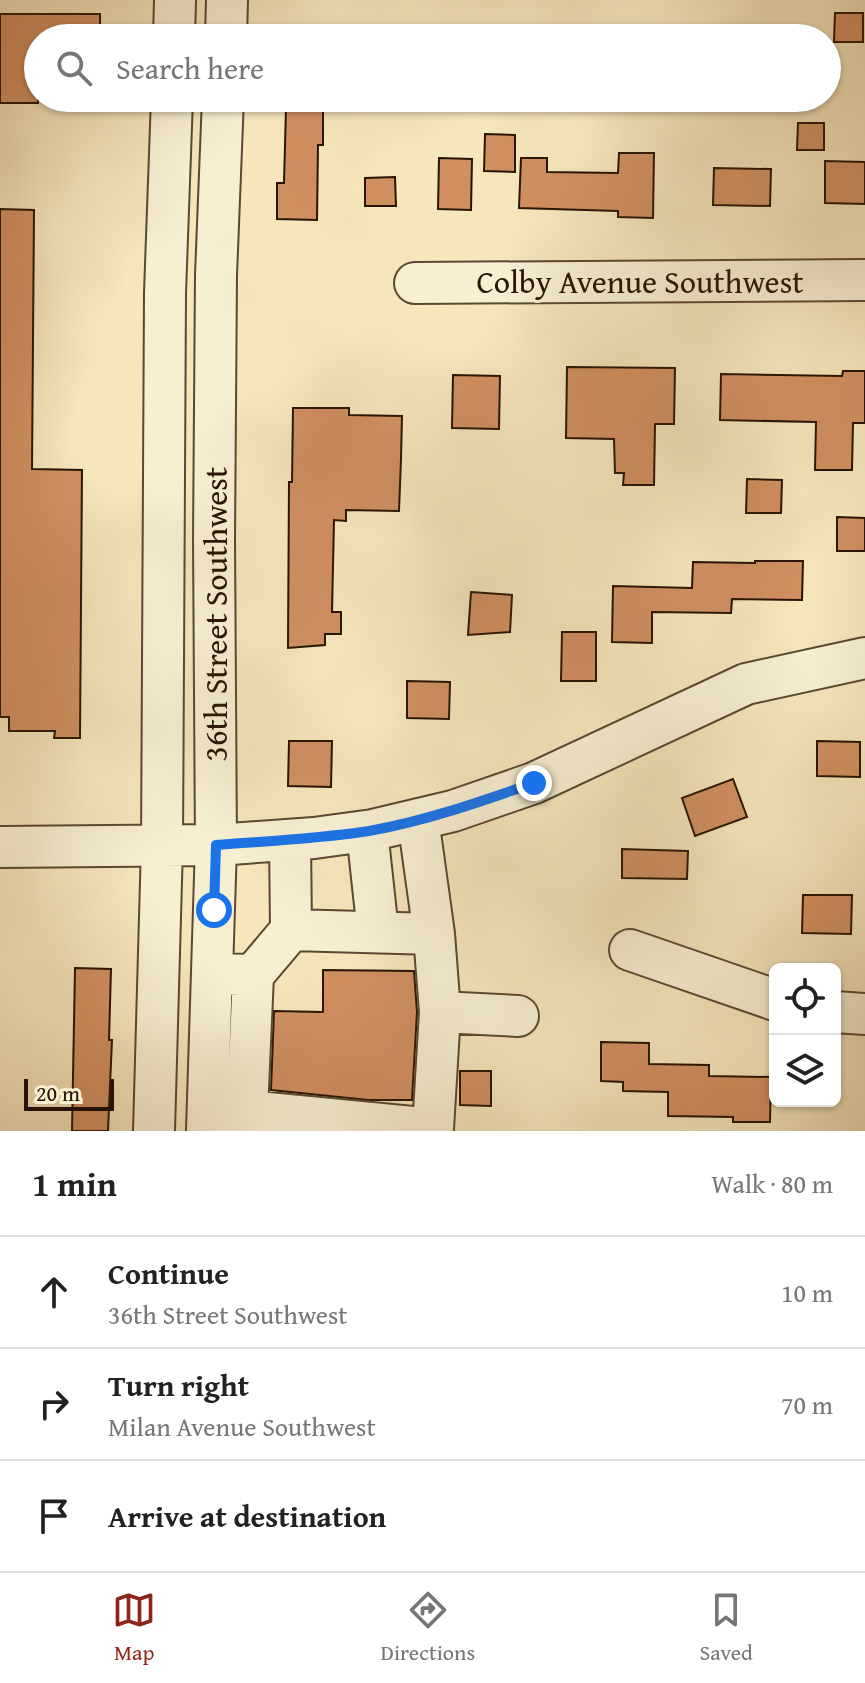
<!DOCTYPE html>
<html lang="en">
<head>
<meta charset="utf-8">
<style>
  :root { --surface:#fff; --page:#f6f6f6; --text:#222; --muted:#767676; --line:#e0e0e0; --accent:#8f2418 }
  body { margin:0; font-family:"Gentium Book Plus",serif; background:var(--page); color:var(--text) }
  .controls { position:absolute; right:24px; bottom:24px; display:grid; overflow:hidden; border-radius:12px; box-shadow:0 2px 6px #0004 }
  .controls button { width:72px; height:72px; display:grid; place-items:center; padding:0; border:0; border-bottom:2px solid var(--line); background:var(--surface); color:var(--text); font:40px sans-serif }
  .scale { position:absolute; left:24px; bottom:20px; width:90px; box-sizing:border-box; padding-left:8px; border:4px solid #271404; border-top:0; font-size:22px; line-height:28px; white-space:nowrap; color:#271404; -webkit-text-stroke:6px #f8efd3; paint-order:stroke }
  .stop { position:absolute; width:24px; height:24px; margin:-18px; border:6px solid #1a73e8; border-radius:50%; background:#fff }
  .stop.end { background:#1a73e8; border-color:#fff; box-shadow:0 2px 8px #0008 }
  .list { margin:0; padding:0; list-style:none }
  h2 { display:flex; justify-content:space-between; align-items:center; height:104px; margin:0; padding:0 32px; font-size:34px }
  h2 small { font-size:26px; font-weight:400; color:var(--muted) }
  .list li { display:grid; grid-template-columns:52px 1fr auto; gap:24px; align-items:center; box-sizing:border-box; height:112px; padding:0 32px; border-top:2px solid var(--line) }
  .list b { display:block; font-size:30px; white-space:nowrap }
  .list p { margin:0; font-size:26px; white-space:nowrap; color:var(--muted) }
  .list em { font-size:26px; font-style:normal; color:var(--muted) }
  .icon { flex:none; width:44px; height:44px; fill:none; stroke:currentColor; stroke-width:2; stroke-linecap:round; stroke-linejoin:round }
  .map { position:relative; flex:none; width:865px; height:1131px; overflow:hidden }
  .search { position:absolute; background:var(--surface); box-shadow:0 2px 6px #0004; left:24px; right:24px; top:24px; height:88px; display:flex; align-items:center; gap:20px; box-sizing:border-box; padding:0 28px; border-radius:44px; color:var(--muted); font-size:30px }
  .sheet { height:440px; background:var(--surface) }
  nav { display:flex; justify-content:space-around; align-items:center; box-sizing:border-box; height:112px; border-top:2px solid var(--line); background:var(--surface); font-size:22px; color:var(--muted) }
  nav a { display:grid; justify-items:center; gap:4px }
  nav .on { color:var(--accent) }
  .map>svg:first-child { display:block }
  .building { fill:#d18f60; stroke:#271404; stroke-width:2 }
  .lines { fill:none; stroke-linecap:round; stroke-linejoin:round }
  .minor-casing { stroke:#5a4832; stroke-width:44 }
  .minor { stroke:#f8efd3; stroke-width:40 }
  .route { stroke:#1a73e8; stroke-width:10 }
  .labels { text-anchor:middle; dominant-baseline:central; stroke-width:6; stroke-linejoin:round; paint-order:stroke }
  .street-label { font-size:32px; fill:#271404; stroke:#f8efd3 }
</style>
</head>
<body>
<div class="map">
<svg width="865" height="1131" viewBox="0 0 865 1131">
  <rect width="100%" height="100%" fill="#f5e6bc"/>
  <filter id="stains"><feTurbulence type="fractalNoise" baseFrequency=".0025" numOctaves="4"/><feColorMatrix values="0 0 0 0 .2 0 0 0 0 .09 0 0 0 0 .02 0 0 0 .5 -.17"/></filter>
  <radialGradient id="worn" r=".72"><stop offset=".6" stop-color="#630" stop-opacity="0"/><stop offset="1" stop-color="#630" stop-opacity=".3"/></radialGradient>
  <path class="building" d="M835 13H863V42H834Z
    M0 14H100V38H38V103H0Z
    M286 108H323V145H318L317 220 277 219V183H284Z
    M798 123H824V150H797Z
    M485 134 515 135V172L484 171Z
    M619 153H654L653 218 618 217V211L519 208 521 158H547V172L618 173Z
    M439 158 472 159 471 210 438 209Z
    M825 161 865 162V204L825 203Z
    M714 168 771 169 770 206 713 205Z
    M395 177 396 206H365V178Z
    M0 209 34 210 32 469 82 470 80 738H54L55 731H9V717H0Z
    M567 367 675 368 674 424H655L654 485H623L624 473H615L614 439 566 438Z
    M843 371H865V423H853L852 470H815L816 422 720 420 721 374 842 376Z
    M453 375 500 376 499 429 452 428Z
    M293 408H349V415L402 416 401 459 399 511 346 510V521L334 520 332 612H341V634H325V645L288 648 289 482H292Z
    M747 479 782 480 781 513H746Z
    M837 517 865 518V551H837Z
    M755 561H803L802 600 732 599 731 613 652 612V643L612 642 613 586 692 588 693 562 755 563Z
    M471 592 512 595 510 632 468 635Z
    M562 632H596V681H561Z
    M407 681 450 682 449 719 407 718Z
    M289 741H332L331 787 288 786Z
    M817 741 860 742V777L817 776Z
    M733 779 747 817 695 836 682 798Z
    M622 849 688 851 687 879 622 878Z
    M803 895H852L851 934 802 933Z
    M75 968 111 969 109 1040H112L108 1131H72Z
    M323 970 414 971 417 1012 412 1100H368L271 1090 274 1011 323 1012Z
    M601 1042 649 1043V1064L709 1065V1076L771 1077 770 1122H733V1117L668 1116V1092L623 1091V1082L601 1081Z
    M460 1071H491V1106L460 1105Z"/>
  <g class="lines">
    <defs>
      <path id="minor" d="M174 38 175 0
        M226 38 227 0
        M415 283 865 280
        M367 831 378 932
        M0 847 216 845 314 838 373 830 453 811 534 783 746 684 865 658
        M291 930 434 934 418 819
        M630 950 775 1000
        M212 974 253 975 247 1111 220 1110
        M253 975 291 930 290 840
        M440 1012 518 1016
        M835 1012 865 1014
        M154 1131 162 846 165 293 172 98
        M207 1131 216 845 214 539 216 275 223 98
        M246 1131 247 1111 433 1129 440 1012 434 934"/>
    </defs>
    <use href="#minor" class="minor-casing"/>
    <use href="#minor" class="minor"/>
  </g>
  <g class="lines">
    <path class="route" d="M214 910 216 845C267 841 318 839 369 831 425 821 480 802 534 783"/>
  </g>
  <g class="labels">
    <g class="street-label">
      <text x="640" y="281">Colby Avenue Southwest</text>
      <text transform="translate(215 614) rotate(-90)">36th Street Southwest</text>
    </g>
  </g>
  <rect width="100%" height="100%" filter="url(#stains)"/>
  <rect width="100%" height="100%" fill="url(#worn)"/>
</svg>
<div class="controls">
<button><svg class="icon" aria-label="locate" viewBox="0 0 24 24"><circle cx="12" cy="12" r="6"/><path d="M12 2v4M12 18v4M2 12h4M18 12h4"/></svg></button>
<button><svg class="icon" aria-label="layers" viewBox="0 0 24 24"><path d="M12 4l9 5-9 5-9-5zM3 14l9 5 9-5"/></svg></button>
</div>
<div class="scale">20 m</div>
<div class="stop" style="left:214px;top:910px"></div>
<div class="stop end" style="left:534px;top:783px"></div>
<div class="search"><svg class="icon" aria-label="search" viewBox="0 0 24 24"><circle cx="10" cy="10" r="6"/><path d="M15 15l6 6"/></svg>Search here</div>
</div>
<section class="sheet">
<h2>1 min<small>Walk · 80 m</small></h2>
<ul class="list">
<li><svg class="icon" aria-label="ahead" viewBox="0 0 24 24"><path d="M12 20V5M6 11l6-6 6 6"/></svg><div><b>Continue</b><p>36th Street Southwest</p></div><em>10 m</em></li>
<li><svg class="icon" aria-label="right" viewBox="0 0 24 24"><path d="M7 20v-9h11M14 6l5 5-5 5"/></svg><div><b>Turn right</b><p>Milan Avenue Southwest</p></div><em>70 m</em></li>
<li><svg class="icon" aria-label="arrive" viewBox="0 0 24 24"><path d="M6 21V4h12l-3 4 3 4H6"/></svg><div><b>Arrive at destination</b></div></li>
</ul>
</section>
<nav>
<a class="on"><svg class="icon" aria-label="map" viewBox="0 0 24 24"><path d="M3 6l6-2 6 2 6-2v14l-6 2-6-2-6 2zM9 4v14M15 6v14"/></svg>Map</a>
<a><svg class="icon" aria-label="directions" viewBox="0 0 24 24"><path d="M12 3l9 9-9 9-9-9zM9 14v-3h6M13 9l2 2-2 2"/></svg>Directions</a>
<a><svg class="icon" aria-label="saved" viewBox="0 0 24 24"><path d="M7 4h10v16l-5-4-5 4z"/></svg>Saved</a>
</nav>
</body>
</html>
